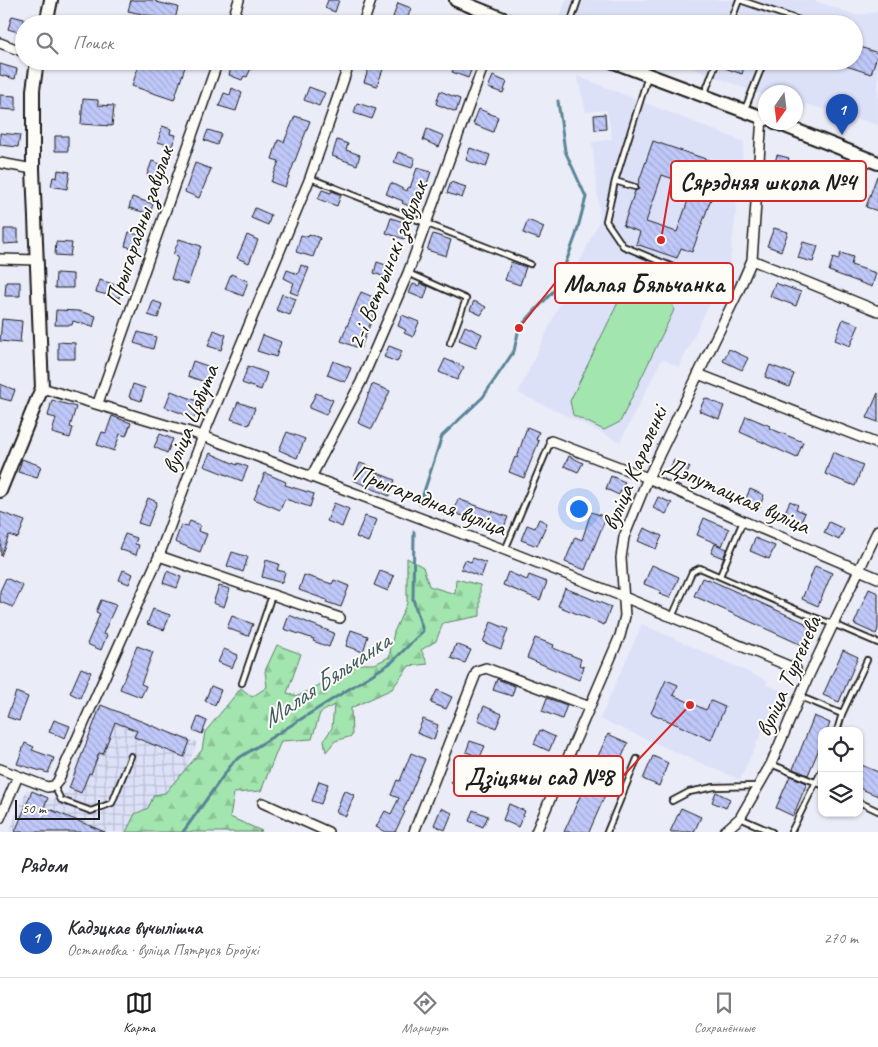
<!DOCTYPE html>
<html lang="ru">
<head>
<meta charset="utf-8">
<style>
  :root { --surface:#fff; --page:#f2f2f3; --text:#2b2b33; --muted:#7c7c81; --line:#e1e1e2; --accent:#1c1c1c }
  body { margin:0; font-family:Caveat,sans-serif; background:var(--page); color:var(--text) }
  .controls { position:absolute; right:15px; bottom:15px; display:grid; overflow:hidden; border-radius:10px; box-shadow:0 1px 4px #0004 }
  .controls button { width:45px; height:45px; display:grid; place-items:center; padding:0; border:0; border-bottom:1px solid var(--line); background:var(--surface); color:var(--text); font:25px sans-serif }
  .compass { position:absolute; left:758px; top:85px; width:45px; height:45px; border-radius:50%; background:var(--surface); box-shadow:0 1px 4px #0004; rotate:194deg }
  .scale { position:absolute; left:15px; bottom:12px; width:85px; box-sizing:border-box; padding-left:5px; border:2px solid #1c1c1c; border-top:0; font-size:14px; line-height:18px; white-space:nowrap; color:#1c1c1c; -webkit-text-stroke:4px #fdfcf7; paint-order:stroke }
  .you { position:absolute; left:578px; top:508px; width:18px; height:18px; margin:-12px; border:4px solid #fff; border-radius:50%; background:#1a73e8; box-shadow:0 0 0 8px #1a73e833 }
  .badge { display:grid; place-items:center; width:32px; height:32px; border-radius:50%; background:var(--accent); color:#fff; font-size:16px; font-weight:700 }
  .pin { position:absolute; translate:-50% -41px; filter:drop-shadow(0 1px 2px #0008) }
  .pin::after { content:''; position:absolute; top:26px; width:18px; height:15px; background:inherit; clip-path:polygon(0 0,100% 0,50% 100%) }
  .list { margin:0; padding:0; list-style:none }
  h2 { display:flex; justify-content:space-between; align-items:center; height:65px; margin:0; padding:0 20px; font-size:21px }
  h2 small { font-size:16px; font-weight:400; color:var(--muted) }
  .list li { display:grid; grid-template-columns:32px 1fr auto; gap:15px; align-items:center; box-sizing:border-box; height:80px; padding:0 20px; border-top:1px solid var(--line) }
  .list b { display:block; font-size:19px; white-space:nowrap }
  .list p { margin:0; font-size:16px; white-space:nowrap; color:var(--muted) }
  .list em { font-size:16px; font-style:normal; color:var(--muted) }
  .icon { flex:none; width:28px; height:28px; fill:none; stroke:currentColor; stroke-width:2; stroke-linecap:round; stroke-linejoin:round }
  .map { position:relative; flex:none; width:878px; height:832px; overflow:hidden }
  .search { position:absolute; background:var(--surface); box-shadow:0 1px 4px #0004; left:15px; right:15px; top:15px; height:55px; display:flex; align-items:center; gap:12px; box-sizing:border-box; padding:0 18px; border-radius:28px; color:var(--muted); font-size:19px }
  .sheet { height:145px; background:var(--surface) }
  nav { display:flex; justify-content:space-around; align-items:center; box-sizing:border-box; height:70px; border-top:1px solid var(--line); background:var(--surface); font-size:14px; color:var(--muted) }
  nav a { display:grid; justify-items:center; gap:2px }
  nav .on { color:var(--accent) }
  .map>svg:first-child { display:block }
  .built { fill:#dde1f8 }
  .industrial { fill:url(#industrial-grid) }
  .forest { fill:url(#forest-firs); stroke:#5f8066 }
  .pitch { fill:#a2e5af; stroke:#5f8066 }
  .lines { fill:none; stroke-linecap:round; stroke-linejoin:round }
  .stream { stroke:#5a8495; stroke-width:3 }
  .building { fill:url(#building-back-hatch); stroke:#1c1c1c; fill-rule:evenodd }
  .lane-casing { stroke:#1c1c1c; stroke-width:8 }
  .street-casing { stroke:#1c1c1c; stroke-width:12 }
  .secondary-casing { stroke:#1c1c1c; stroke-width:16 }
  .lane { stroke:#fdfcf7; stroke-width:4.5 }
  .street { stroke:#fdfcf7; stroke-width:9 }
  .secondary { stroke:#fdfcf7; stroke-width:12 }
  .labels { text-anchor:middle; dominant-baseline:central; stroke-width:4; stroke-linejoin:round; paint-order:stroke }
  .street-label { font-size:24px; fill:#1c1c1c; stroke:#fdfcf7 }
  .water-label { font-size:25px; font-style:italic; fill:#405962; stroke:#fdfcf7 }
  .leader { fill:none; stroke:#d62828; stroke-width:2 }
  .callout-dot { fill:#d62828; stroke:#fdfcf7; stroke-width:2 }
  .callout { fill:#fdfcf7; stroke:#d62828; stroke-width:2 }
  .callout-label { font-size:25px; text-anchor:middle; font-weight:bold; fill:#1c1c1c }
</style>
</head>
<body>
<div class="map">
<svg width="878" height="832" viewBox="0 0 878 832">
  <defs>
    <pattern id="industrial-grid" width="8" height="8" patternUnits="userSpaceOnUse" patternTransform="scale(1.25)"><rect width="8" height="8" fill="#dde1f8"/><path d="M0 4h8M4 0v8" fill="none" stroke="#bdc0d4"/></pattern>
    <pattern id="forest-firs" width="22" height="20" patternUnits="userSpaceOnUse" patternTransform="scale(1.25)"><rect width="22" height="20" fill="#a2e5af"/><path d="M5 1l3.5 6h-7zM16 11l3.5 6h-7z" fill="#8bc496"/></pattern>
    <pattern id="building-back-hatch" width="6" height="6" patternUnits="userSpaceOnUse" patternTransform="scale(1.25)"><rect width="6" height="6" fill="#bfc8f9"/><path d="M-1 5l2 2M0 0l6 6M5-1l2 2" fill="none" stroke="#a4abd5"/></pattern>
  </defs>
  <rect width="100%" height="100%" fill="#eaecf8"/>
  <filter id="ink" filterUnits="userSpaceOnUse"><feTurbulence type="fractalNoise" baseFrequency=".02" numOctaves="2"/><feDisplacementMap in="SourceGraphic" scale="10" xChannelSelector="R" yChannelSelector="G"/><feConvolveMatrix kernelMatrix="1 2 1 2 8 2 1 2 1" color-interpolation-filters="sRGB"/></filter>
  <g filter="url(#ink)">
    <path class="built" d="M566 0H812L856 15 878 12V125L806 104 804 111 796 108V92H766L765 96 674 61H854V24H574L560 17Z
      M577 76 744 142 730 262 679 367 662 359 620 442 559 412 518 393 600 219 592 142 612 139 607 110 586 112Z
      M642 624 768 681 766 685 781 690 740 780 600 719Z"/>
    <path class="industrial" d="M101 705 197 742 173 804 134 832H9L27 789 52 799 67 793Z"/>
    <path class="forest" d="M407 558 423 567 429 586 455 594 456 579 480 585V616L443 623 436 641 421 650 428 664 409 666 392 689 351 708 352 736 335 741 326 752 324 740 332 728 334 705 320 713 312 739 281 741 261 791 234 793 230 817 262 831 257 832H126L135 814 148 808 154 795 165 793 202 750 205 732 241 688 252 697 267 687 265 671 277 645 301 654 287 693 298 696 360 664H375L389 657 394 632 407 603Z"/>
    <path class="pitch" d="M644 282 670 295 674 310 620 422 604 430 573 415 570 401 625 288Z"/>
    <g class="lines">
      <path class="stream" d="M420 504 442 436 483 397 514 351 519 328 557 287 576 235 586 197 565 151 558 101
        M183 832 234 761 392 662 423 631 413 599 414 532"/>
    </g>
    <path class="building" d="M131 0H156V2L178 7 174 24 158 22 159 18 128 11Z
      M328 0H339L335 12 325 8Z
      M398 3 411 8 406 22 393 17Z
      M12 16 24 19V34L8 29Z
      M854 45 878 53 871 74 837 63V61H854Z
      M140 61H178L186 64 174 100 132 86Z
      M233 61H239L252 66 247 77 244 76 242 80 229 75Z
      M371 61H386L377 86 364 82Z
      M721 61H746L742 74 719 66Z
      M456 62 472 68 468 78 452 72Z
      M0 64 17 69 15 79 0 75Z
      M493 76 507 82 503 93 488 88Z
      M309 87 325 93 319 106 304 100Z
      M232 88 242 93 236 111 219 106 224 93 230 95Z
      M440 91 460 99 456 112 436 104Z
      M0 95 16 96V110L0 109Z
      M83 99 98 100V105L114 106 112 126 81 124Z
      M357 103 376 109 372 119 354 113Z
      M479 109 498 117 493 132 473 124Z
      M605 114 606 129 595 130 594 115Z
      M295 116 310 121 285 187 271 182 279 161 272 159 278 140 284 142Z
      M162 126 171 129 170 134 176 135 172 146 158 142Z
      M427 129 444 136 439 147 423 140Z
      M208 130 221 134 217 145 204 140Z
      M0 133 20 135 18 147 0 145Z
      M55 136H68V151H55Z
      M337 140 348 144 346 150 360 155 357 165 332 156Z
      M653 141 723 165 692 252 681 248 677 258 636 244 640 232 623 226 635 191 639 189 638 184ZM662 175 693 186 677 232 646 222Z
      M470 148 490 155 486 167 466 160Z
      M398 152 415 158 412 168 394 162Z
      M777 155 789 158 785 170 774 166Z
      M152 161 166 166 161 180 147 175Z
      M195 163 211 169 199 198 185 192Z
      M417 168 431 172 418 210 402 203 403 201 386 194 391 183 407 191 408 187 410 188Z
      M58 170 70 172 67 189 51 186 53 177 57 178Z
      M877 176H878V211L866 207Z
      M451 182 466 187 462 198 447 193Z
      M322 190 331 193 332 191 341 195 337 206 318 199Z
      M132 197 153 204 150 214 129 208Z
      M255 208 271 215 268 225 251 218Z
      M391 218 410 224 404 239 386 233Z
      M528 220 544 227 539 239 523 233Z
      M774 228 788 232 781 251 767 246Z
      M4 229H18V243L4 244Z
      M129 232 142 236 138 250 125 246Z
      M309 234 320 238 313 257 296 252 301 235 308 237Z
      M433 234 451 240 446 256 427 250Z
      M247 235 258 240 249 263 237 258Z
      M179 239 201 246 188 284 171 279 178 257 173 255Z
      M56 242 72 243 70 256 55 255Z
      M803 242 818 246 813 262 798 258Z
      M841 253 853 257 851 265 876 273 872 287 829 271 833 258 838 260Z
      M377 262 394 268 390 279 374 273Z
      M511 262 526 267 520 285 505 280Z
      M301 265 309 268 298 295 290 292 294 283 284 278 287 270 298 274Z
      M56 273 73 274V288H55Z
      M231 274 248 281 243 296 225 289Z
      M100 280 122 287 119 298 96 292Z
      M6 282H20V296H5Z
      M420 283 428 287 424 299 409 293 413 284 419 286Z
      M775 283 801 292 796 306 770 296Z
      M361 292 380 300 360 349 341 341Z
      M282 294 296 299 290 315 276 310Z
      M153 301 162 304 158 318 148 315Z
      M474 301 486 307 481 315 470 310Z
      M56 310 78 311 96 316 93 327 73 321 72 325H55Z
      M402 315 419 322 413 337 404 333 406 330 398 326Z
      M2 319 22 321 20 343 0 341Z
      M843 319 859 325 850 346 835 340Z
      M465 326 482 334 476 347 459 340Z
      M214 330 226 335 221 350 208 346Z
      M138 332 156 337 153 349 134 343Z
      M263 335 281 342 276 357 257 351Z
      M58 342 75 343V359H58Z
      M389 346 402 351 397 362 384 357Z
      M729 349 748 358 742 370 723 361Z
      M445 359 464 367 457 380 439 372Z
      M193 361 213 368 207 383 188 376Z
      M333 361 351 368 345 382 327 375Z
      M770 365 794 374 789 387 765 377Z
      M248 366 267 373 261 390 242 383Z
      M0 384 15 390 11 401 0 398Z
      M133 384 145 388 141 401 129 397Z
      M372 384 390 391 372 429 358 423Z
      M171 391 200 402 194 418 165 407Z
      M316 393 333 400 326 415 309 408Z
      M878 393V422L867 418Z
      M705 398 724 406 719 419 699 411Z
      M52 400 76 407 70 427 73 428 70 438 52 433 56 418 48 416Z
      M238 402 255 408 249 425 231 419Z
      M112 416 131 423 126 436 120 434 114 451 97 445 102 432 106 433Z
      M746 416 770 426 769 428 803 442 797 458 740 432Z
      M527 427 539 432 536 440 539 441 524 478 509 472 515 457 517 458Z
      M287 432 305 439 297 458 279 450Z
      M160 434 173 439 167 453 154 447Z
      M833 452 863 465 855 486 825 474Z
      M210 453 237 465 238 463 248 467 242 481 204 466Z
      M569 456 583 463 578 472 564 466Z
      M22 459 41 466 37 478 18 472Z
      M674 460 690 467 686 476 670 469Z
      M360 463 376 469 375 472 395 480 389 496 353 480Z
      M265 473 286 482 285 485 314 494 310 507 285 499 280 510 254 499Z
      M611 476 625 482 619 495 606 489Z
      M750 489 764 495 759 509 744 503Z
      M658 497 672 503 666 514 653 508Z
      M148 498 157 502 148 526 138 523Z
      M458 499 508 517 502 532 453 512Z
      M790 501 798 505 796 509 805 513 799 527 782 519Z
      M334 503 349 509 342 527 327 521Z
      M0 512 25 521 18 538 9 535 1 556Z
      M591 512 606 517 585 570 565 562 575 537 582 540Z
      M365 516 377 520 368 542 356 537Z
      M704 518 729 529 722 546 697 535Z
      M539 519 547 523 537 546 521 540 527 525 535 528Z
      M190 521 200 525 198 531 207 534 200 552 175 542 181 525 187 527Z
      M829 522 844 529 839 540 824 533Z
      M644 528 662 536 656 549 638 541Z
      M125 534 137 538 135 544 139 545 136 555 119 549Z
      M755 538 775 546 769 559 750 551Z
      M715 544 727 549 723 558 711 553Z
      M232 552 248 557 243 572 227 566Z
      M473 558 486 563 481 577 461 569 465 560 471 562Z
      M266 560 279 564 277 570 285 572 282 583 262 577Z
      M652 565 679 577 670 598 659 594 661 591 644 584Z
      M815 566 832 573 818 606 802 599Z
      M123 570 133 574 129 584 119 580Z
      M167 571 181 577 177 588 163 583Z
      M380 571 394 576 388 591 374 585Z
      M508 572 527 580 529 575 547 582 540 600 503 585Z
      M304 575 332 584 334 580 349 586 341 607 326 602 327 600 299 590Z
      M6 578 23 586 13 607 0 602V591Z
      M702 578 707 580 708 579 805 623V625L814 629 806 647 694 596Z
      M219 586 230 589 224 607 213 603Z
      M565 588 611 607 604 625 558 606Z
      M869 589 878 593V629L876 634 854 624Z
      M101 600 116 605 103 634 107 635 101 650 87 644 100 614 96 612Z
      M153 609 170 615 164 630 147 624Z
      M289 615 334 633 329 647 313 641 314 639 284 629Z
      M232 616 253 624 248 636 227 628Z
      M491 622 508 629 501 649 483 642Z
      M351 630 368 636 363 652 346 646Z
      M535 638 554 645 553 648 581 659 579 665 584 667 579 680 527 658Z
      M456 644 471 650 465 663 451 658Z
      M137 646 153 652 141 684 146 686 141 697 120 689Z
      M224 649 238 655 232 668 218 662Z
      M843 650 858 657 839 702 823 695Z
      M81 668 91 672 80 698 70 693Z
      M497 679 515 686 512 696 493 690Z
      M666 680 678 685 673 695 706 710 711 701 725 707 711 740 651 713Z
      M211 686 221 690 215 705 205 701Z
      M437 690 452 697 446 709 431 703Z
      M16 692 28 697 19 721 7 717Z
      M547 698 567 705 562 719 542 711Z
      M101 705 190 741 184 757 134 737 137 731 115 722 103 754 99 753 91 774 89 773 81 793 69 788Z
      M484 706 502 714 496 728 478 720Z
      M814 716 830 723 827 731H822V742L808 775 793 769Z
      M198 717 207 721 202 734 193 730Z
      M423 719 438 725 434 740 417 733Z
      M54 720 70 726 65 738 49 732Z
      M540 730 555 737 549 751 534 744Z
      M608 734 628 743 589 832H564Z
      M470 741 485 746 480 757 466 752Z
      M25 743 34 747 32 750 54 758 48 773 17 764Z
      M411 753 425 759 403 811 405 812 395 832H385L376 827 385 811 391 814 399 798 391 795 397 780 400 781Z
      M653 756 668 763 659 786 643 779Z
      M859 764 878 772V796L859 788Z
      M456 772 471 778 467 788 451 782Z
      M790 776 807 783 793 816 776 808Z
      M319 781 328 784 321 804 312 801Z
      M344 790 354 795 346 816 336 812Z
      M32 791 48 798 44 807 105 832H15Z
      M716 792 730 799 726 808 712 802Z
      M509 804 525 811 518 827 503 820Z
      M441 808 452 813 445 830 434 825Z
      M681 808 701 817 694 832H670Z
      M473 810 488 816 483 827 469 821Z"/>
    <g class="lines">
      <defs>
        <path id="lane" d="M740 0 805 22
          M570 24 578 0
          M730 24 739 0
          M648 76 615 181 606 221 623 246 673 267
          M704 95 717 61
          M745 109 761 69
          M310 178 530 264
          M615 181 635 187
          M408 273 466 299 450 343
          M505 550 551 441
          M720 576 743 521
          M672 617 692 572 700 568 811 616 843 628 878 643
          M242 683 272 595
          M801 697 842 714
          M837 731 842 714 867 660
          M771 764 822 785
          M54 786 61 800 91 811 112 803 131 756
          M672 801 689 792 714 787 758 786
          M859 802 878 811
          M740 818 772 832
          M607 832 637 759
          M791 832 822 770"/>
        <path id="street" d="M231 24 239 0
          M363 24 371 0
          M0 43 24 52
          M0 163 33 169
          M0 259 38 260
          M752 260 878 311
          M698 374 878 444
          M42 388 203 436 505 550 624 597 796 669
          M98 403 218 61
          M551 441 648 478 743 521 878 578
          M311 477 361 382 408 273 485 61
          M159 556 340 618
          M0 769 47 787 54 786 58 781 159 556 203 436 310 178 350 61
          M263 803 328 832
          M0 818 18 776
          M414 832 477 671 486 668 590 707
          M536 832 620 636 625 616 621 558 624 537 648 478 738 292 752 260 762 117
          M724 832 740 818 771 764 809 675 878 530"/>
        <path id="secondary" d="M456 0 516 24
          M46 24 51 0
          M611 61 766 119
          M775 122 878 163
          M0 491 42 388 33 169V90L37 61"/>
      </defs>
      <use href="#lane" class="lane-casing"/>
      <use href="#street" class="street-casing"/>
      <use href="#secondary" class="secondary-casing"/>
      <use href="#lane" class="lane"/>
      <use href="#street" class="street"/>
      <use href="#secondary" class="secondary"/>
    </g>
  </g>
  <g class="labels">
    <g class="street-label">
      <text transform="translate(139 226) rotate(-71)">Прыгарадны завулак</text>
      <text transform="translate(387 265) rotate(-68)">2-і Ветрынскі завулак</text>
      <text transform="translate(190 419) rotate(-68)">вуліца Цябута</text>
      <text transform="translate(634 468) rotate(-67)">вуліца Караленкі</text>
      <text transform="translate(737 495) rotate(24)">Дэпутацкая вуліца</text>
      <text transform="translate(430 500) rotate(21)">Прыгарадная вуліца</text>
      <text transform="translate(788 676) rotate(-66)">вуліца Тургенева</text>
    </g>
    <g class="water-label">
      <text transform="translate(326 680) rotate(-34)">Малая Бяльчанка</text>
    </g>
  </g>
  <path class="leader" d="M661 240L671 181M519 328L555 283M690 705L623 776"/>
  <g class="callout-dot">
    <circle cx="661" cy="240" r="5"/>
    <circle cx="519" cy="328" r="5"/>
    <circle cx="690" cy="705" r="5"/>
  </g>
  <g class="callout">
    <rect x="671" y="161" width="195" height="40" rx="5"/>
    <rect x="555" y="263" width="178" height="40" rx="5"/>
    <rect x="454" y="756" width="169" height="40" rx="5"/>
  </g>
  <g class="callout-label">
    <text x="768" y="190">Сярэдняя школа №4</text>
    <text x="644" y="292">Малая Бяльчанка</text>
    <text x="539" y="785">Дзіцячы сад №8</text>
  </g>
</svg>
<div class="controls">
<button><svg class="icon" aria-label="locate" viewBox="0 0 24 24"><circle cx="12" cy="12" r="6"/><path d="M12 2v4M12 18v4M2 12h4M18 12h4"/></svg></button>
<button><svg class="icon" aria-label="layers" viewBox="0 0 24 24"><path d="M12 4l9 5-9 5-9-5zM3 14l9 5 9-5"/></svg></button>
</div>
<svg class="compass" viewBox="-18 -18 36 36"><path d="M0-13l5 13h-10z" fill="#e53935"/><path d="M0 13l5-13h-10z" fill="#7c7c81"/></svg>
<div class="scale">50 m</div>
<div class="you"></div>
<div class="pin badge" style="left:842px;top:135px;background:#1a4fb4">1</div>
<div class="search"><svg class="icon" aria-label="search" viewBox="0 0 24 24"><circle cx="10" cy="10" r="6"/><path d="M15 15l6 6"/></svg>Поиск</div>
</div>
<section class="sheet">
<h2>Рядом<small></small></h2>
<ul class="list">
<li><span class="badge" style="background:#1a4fb4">1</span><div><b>Кадэцкае вучылішча</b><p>Остановка · вуліца Пятруся Броўкі</p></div><em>270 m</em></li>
</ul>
</section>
<nav>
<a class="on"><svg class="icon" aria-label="map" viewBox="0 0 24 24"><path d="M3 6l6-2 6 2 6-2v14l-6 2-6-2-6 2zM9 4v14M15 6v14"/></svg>Карта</a>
<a><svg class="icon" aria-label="directions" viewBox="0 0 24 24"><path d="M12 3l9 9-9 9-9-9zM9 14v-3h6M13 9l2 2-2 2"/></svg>Маршрут</a>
<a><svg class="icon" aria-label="saved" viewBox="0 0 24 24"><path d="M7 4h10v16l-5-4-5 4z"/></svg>Сохранённые</a>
</nav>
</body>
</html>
